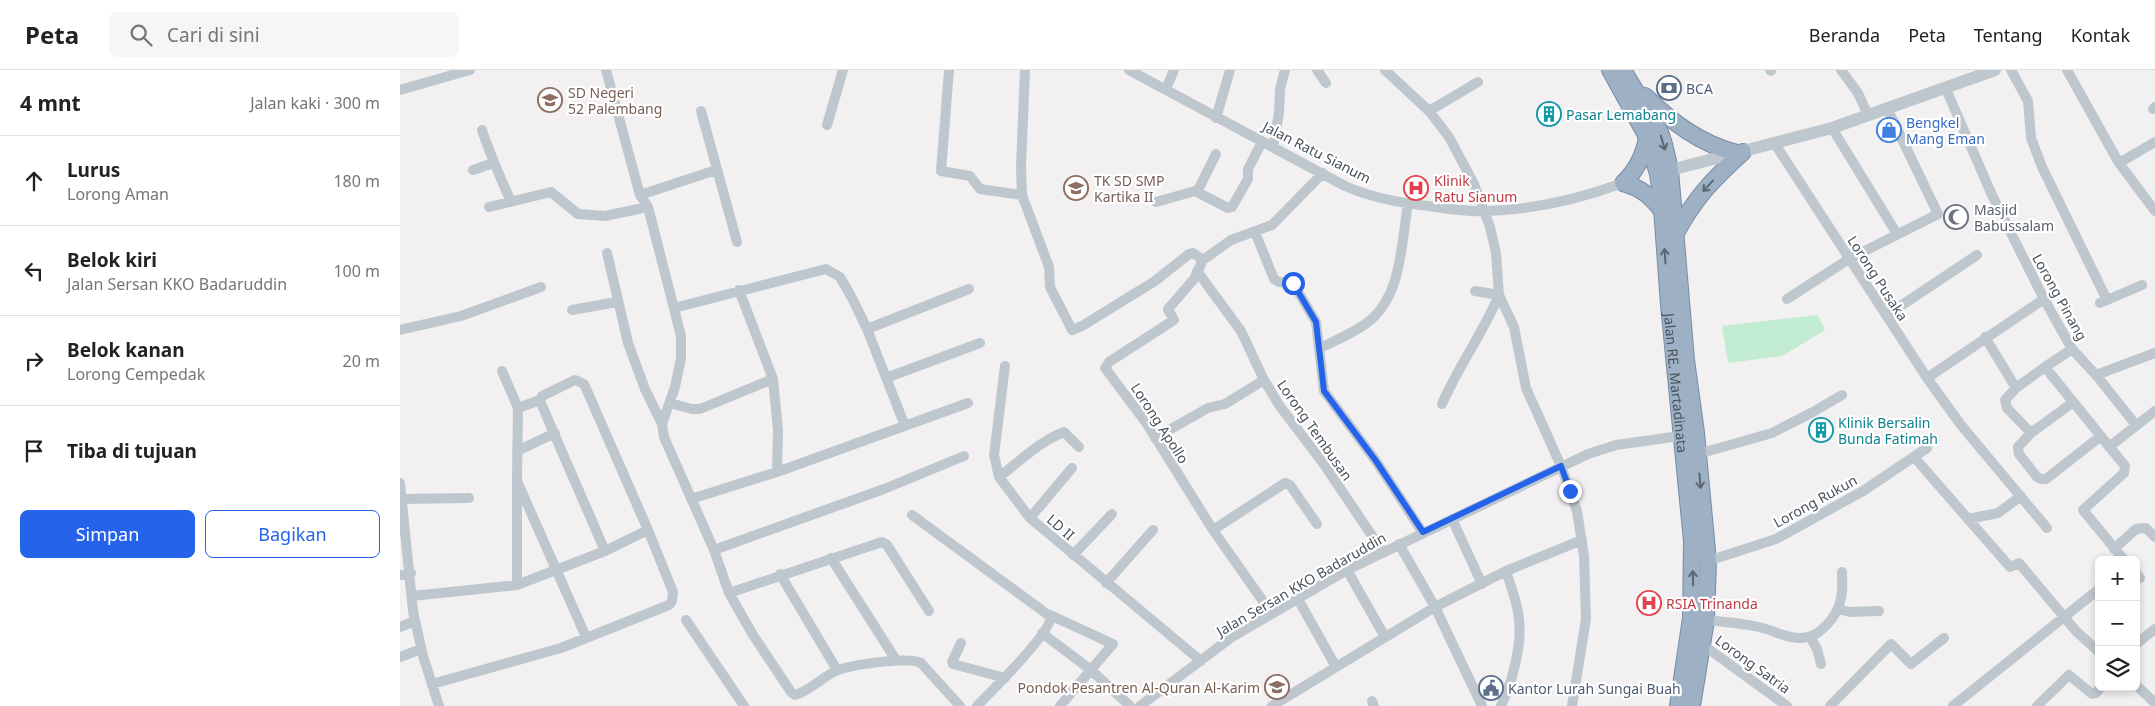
<!DOCTYPE html>
<html lang="id">
<head>
<meta charset="utf-8">
<style>
  :root { --surface:#fff; --page:#f6f6f6; --text:#222; --muted:#767676; --line:#e0e0e0; --accent:#2563eb }
  body { margin:0; font-family:"Noto Sans",sans-serif; background:var(--page); color:var(--text) }
  .controls { position:absolute; right:15px; bottom:15px; display:grid; overflow:hidden; border-radius:8px; box-shadow:0 2px 8px #0003 }
  .controls button { width:45px; height:45px; display:grid; place-items:center; padding:0; border:0; border-bottom:1px solid var(--line); background:var(--surface); color:var(--text); font:25px sans-serif }
  .stop { position:absolute; width:15px; height:15px; margin:-11px; border:4px solid #2563eb; border-radius:50%; background:#fff }
  .stop.end { background:#2563eb; border-color:#fff; box-shadow:0 1px 5px #0008 }
  .list { margin:0; padding:0; list-style:none }
  h2 { display:flex; justify-content:space-between; align-items:center; height:65px; margin:0; padding:0 20px; font-size:21px }
  h2 small { font-size:16px; font-weight:400; color:var(--muted) }
  .list li { display:grid; grid-template-columns:32px 1fr auto; gap:15px; align-items:center; box-sizing:border-box; height:90px; padding:0 20px; border-top:1px solid var(--line) }
  .list b { display:block; font-size:19px; white-space:nowrap }
  .list p { margin:0; font-size:16px; white-space:nowrap; color:var(--muted) }
  .list em { font-size:16px; font-style:normal; color:var(--muted) }
  .actions { display:flex; gap:10px; padding:15px 20px }
  .actions a { flex:1; padding:11px 0; border:1px solid var(--accent); border-radius:8px; text-align:center; font-size:18px; color:var(--accent) }
  .actions .main { background:var(--accent); color:#fff }
  .icon { flex:none; width:28px; height:28px; fill:none; stroke:currentColor; stroke-width:2; stroke-linecap:round; stroke-linejoin:round }
  .map { position:relative; flex:none; width:1755px; height:636px; overflow:hidden }
  header { display:flex; align-items:center; gap:30px; box-sizing:border-box; height:70px; padding:0 25px; background:var(--surface); border-bottom:1px solid var(--line) }
  header strong { font-size:24px }
  nav { display:flex; gap:28px; margin-inline-start:auto; font-size:18px }
  .search { width:350px; height:45px; background:var(--page); display:flex; align-items:center; gap:12px; box-sizing:border-box; padding:0 18px; border-radius:8px; color:var(--muted); font-size:19px }
  main { display:flex }
  aside { flex:1; background:var(--surface) }
  .map>svg:first-child { display:block }
  .garden { fill:#c1ecd2 }
  .lines { fill:none; stroke-linecap:round; stroke-linejoin:round }
  .trunk-casing { stroke:#768da7; stroke-width:18 }
  .minor { stroke:#bfc7ce; stroke-width:10 }
  .tertiary { stroke:#bfc7ce; stroke-width:12 }
  .trunk { stroke:#9eb0c4; stroke-width:16 }
  .oneway { stroke:#5a6671 }
  .route { stroke:#2563eb; stroke-width:6 }
  .labels { text-anchor:middle; dominant-baseline:central; stroke-width:4.5; stroke-linejoin:round; paint-order:stroke }
  .service-label { font-size:14px; fill:#4e5e75; stroke:#fff; text-anchor:start }
  .education-label { font-size:14px; fill:#785e54; stroke:#fff; text-anchor:start }
  .culture-label { font-size:14px; fill:#0d838f; stroke:#fff; text-anchor:start }
  .shop-label { font-size:14px; fill:#366cbe; stroke:#fff; text-anchor:start }
  .street-label { font-size:14px; fill:#49535c; stroke:#fff }
  .health-label { font-size:14px; fill:#be3a42; stroke:#fff; text-anchor:start }
  .worship-label { font-size:14px; fill:#5b616d; stroke:#fff; text-anchor:start }
</style>
</head>
<body>
<header>
<strong>Peta</strong>
<div class="search"><svg class="icon" aria-label="search" viewBox="0 0 24 24"><circle cx="10" cy="10" r="6"/><path d="M15 15l6 6"/></svg>Cari di sini</div>
<nav><a>Beranda</a><a>Peta</a><a>Tentang</a><a>Kontak</a></nav>
</header>
<main>
<aside>
<h2>4 mnt<small>Jalan kaki · 300 m</small></h2>
<ul class="list">
<li><svg class="icon" aria-label="ahead" viewBox="0 0 24 24"><path d="M12 20V5M6 11l6-6 6 6"/></svg><div><b>Lurus</b><p>Lorong Aman</p></div><em>180 m</em></li>
<li><svg class="icon" aria-label="left" viewBox="0 0 24 24"><path d="M17 20v-9H6M10 6l-5 5 5 5"/></svg><div><b>Belok kiri</b><p>Jalan Sersan KKO Badaruddin</p></div><em>100 m</em></li>
<li><svg class="icon" aria-label="right" viewBox="0 0 24 24"><path d="M7 20v-9h11M14 6l5 5-5 5"/></svg><div><b>Belok kanan</b><p>Lorong Cempedak</p></div><em>20 m</em></li>
<li><svg class="icon" aria-label="arrive" viewBox="0 0 24 24"><path d="M6 21V4h12l-3 4 3 4H6"/></svg><div><b>Tiba di tujuan</b></div></li>
</ul>
<div class="actions"><a class="main">Simpan</a><a>Bagikan</a></div>
</aside>
<div class="map">
<svg width="1755" height="636" viewBox="0 0 1755 636">
  <rect width="100%" height="100%" fill="#f2f0f0"/>
  <path class="garden" d="M1418 245 1425 260 1382 286 1328 293 1322 256Z"/>
  <g class="lines">
    <defs>
      <g id="trunk">
        <path id="s1" d="M1210 0 1247 67 1258 104 1261 124 1269 235 1292 471 1291 548 1278 636"/>
        <path d="M1223 0 1260 62 1264 74 1270 100 1286 290 1296 363 1308 491 1306 550 1292 636"/>
        <path d="M1245 26C1272 52 1300 74 1337 83"/>
        <path d="M1247 67C1244 86 1237 100 1223 113 1241 118 1251 126 1262 141"/>
        <path d="M1276 163C1295 128 1313 109 1343 82"/>
      </g>
    </defs>
    <use href="#trunk" class="trunk-casing"/>
    <path class="minor" d="M206 0 240 125 248 137 281 266V288L275 317 262 354 264 367 314 480 329 523 353 565 391 622 395 625C410 621 422 607 436 601 450 595 508 586 521 593L560 636
      M549 0 541 101 570 106 580 119 622 125
      M625 0 621 97 622 125 649 197 650 217 672 260 682 256 755 211 789 184 793 183 803 190
      M729 0 945 116C972 128 999 133 1029 136 1048 139 1067 142 1086 141 1133 140 1179 129 1223 113
      M917 0 926 13
      M985 0 1029 41 1049 67 1074 114 1090 157 1096 183 1099 225 1114 257 1126 318 1161 396 1177 441 1184 486 1186 549 1172 636
      M1370 0 1371 1
      M1441 0 1458 23 1468 45
      M1611 0 1628 31 1631 68 1642 97 1707 230
      M1667 0 1719 93 1755 141
      M766 19 774 0
      M1546 19 1591 123 1644 229 1672 279 1696 305 1755 283
      M0 20 70 0
      M1753 39 1755 37
      M301 41 337 172
      M1029 41 1078 12
      M816 48 830 0
      M427 55 443 0
      M1432 58 1497 164
      M82 60C90 85 101 108 111 132
      M1375 74 1527 308 1561 355 1647 458
      M873 77 879 43 880 19 885 0
      M1719 93 1755 72
      M73 100 93 93
      M797 122 816 84
      M240 125 316 100
      M756 132 795 121 828 138 832 137 848 109V99L862 72
      M89 137 151 122 178 144 205 146 248 137
      M855 162 874 209 879 212 893 213 916 252 924 321 976 391 1023 463
      M207 183 228 273 245 319 262 354
      M797 201 841 261 864 310 879 335 923 393 983 482
      M1387 229 1449 189 1538 144 1487 38
      M1700 233 1742 215
      M274 238 426 199 440 207 452 228 467 259 505 356
      M172 240 217 232
      M1487 245 1577 185
      M467 259 569 219
      M0 260 61 246 141 217
      M1585 267 1616 318
      M920 278C936 270 954 263 968 252 1002 226 1001 174 1008 134
      M1672 279 1645 297 1725 396 1724 403 1683 440 1724 490
      M605 296 594 385 599 407 630 448 801 591
      M102 301 118 338 117 411 186 567
      M1696 305 1736 355
      M486 308 580 273
      M1527 308 1644 229
      M373 309 378 360 377 402
      M270 333 292 339H300L373 309 339 220
      M1672 333 1631 363 1618 377 1619 384 1637 407 1641 409H1646L1701 366
      M1042 334C1058 297 1083 263 1099 225L1075 221
      M118 338 140 330
      M1631 363 1607 338 1605 330 1616 318 1645 297
      M755 368 808 338 825 334 864 310
      M1709 377 1755 341
      M117 381 155 363
      M1298 384 1372 363 1413 342 1442 325
      M1514 387 1610 497 1619 493 1676 561 1699 582
      M599 407C619 392 640 371 664 362L679 377
      M0 413 13 541 23 586 39 636
      M117 414V515
      M1 429 69 428
      M291 429 377 402 568 333
      M512 445 651 547C650 563 591 622 577 636
      M630 448 672 398
      M1052 449 1082 514
      M1568 449 1598 443 1621 426
      M813 460 885 413 890 415 917 454
      M999 474 1035 537 1082 636
      M1714 479 1736 459 1746 458 1755 467
      M314 480 484 419 564 386
      M673 485 712 444
      M431 488 496 590
      M1308 491 1376 469 1463 421 1527 378
      M947 500 985 567
      M1736 503 1740 508
      M380 504 437 600
      M0 505 11 503
      M706 513 753 460
      M329 523 482 472 487 475 529 541
      M12 526 117 515 205 481 248 460
      M898 529 936 597
      M1438 539 1450 542 1479 541
      M872 544 813 460 747 354 705 298 709 292 774 250 768 239 794 209 803 190 831 170 872 155 923 103
      M650 545 713 574 660 636
      M286 550 344 636
      M1306 550C1323 552 1342 553 1359 557 1373 560 1385 568 1400 568 1419 569 1438 546 1441 528 1443 520 1442 510 1442 502
      M0 557 15 551
      M642 563 691 600 730 636
      M1410 567 1417 579 1421 594
      M561 573 552 592 553 594 605 608
      M1736 574 1755 559
      M1303 575 1387 636
      M0 587 21 579
      M32 614 161 578 269 535 272 531 273 522 248 460 184 314 175 310 142 326 140 331 205 481
      M1736 615 1755 633
      M972 631 974 636
      M740 636 832 567 947 500 1188 384 1216 375 1287 365
      M872 636 1035 537 1106 501 1182 470
      M1101 636C1112 613 1122 576 1119 550 1118 534 1111 517 1106 501
      M1430 636 1491 574 1511 594 1544 568
      M1553 636 1699 519
      M1637 636 1669 605 1692 624 1696 623 1701 617"/>
    <path class="tertiary" d="M1263 102 1432 58 1595 0"/>
    <use href="#trunk" class="trunk"/>
  </g>
  <defs><path id="oneway-shaft" d="M-6 0H5M1.5-3L5.5 0L1.5 3" fill="none" stroke-width="1.6" stroke-linecap="round" stroke-linejoin="round" transform="scale(1.25)"/></defs>
  <g class="oneway">
    <use href="#oneway-shaft" transform="translate(1263 73) rotate(73)"/>
    <use href="#oneway-shaft" transform="translate(1308 116) rotate(132)"/>
    <use href="#oneway-shaft" transform="translate(1265 186) rotate(-94)"/>
    <use href="#oneway-shaft" transform="translate(1300 411) rotate(85)"/>
    <use href="#oneway-shaft" transform="translate(1293 508) rotate(-91)"/>
  </g>
  <g class="lines">
    <path class="route" d="M893 213 916 252 924 321 976 391 1023 462 1161 396 1170 421"/>
  </g>
  <defs>
    <symbol id="bank-ring" viewBox="-11 -11 22 22"><circle r="9.5" fill="#fff" stroke="#5c6f8a" stroke-width="1.5"/><path d="M-6-4H6V4H-6ZM0-2.3a2.3 2.3 0 1 0 0 4.6a2.3 2.3 0 1 0 0-4.6Z" fill="#5c6f8a"/></symbol>
    <symbol id="school-ring" viewBox="-11 -11 22 22"><circle r="9.5" fill="#fff" stroke="#8d6e63" stroke-width="1.5"/><path d="M0-5L7-2L0 1L-7-2ZM-4 1L0 2.5L4 1V4Q0 6-4 4Z" fill="#8d6e63"/></symbol>
    <symbol id="building-ring" viewBox="-11 -11 22 22"><circle r="9.5" fill="#fff" stroke="#0f9aa8" stroke-width="1.5"/><path d="M-4-6H4V6H1V3H-1V6H-4ZM-2.5-4.3h1.7v1.8h-1.7ZM.8-4.3h1.7v1.8H.8ZM-2.5-1h1.7V.8h-1.7ZM.8-1h1.7V.8H.8Z" fill="#0f9aa8"/></symbol>
    <symbol id="shop-ring" viewBox="-11 -11 22 22"><circle r="9.5" fill="#fff" stroke="#3f7fe0" stroke-width="1.5"/><path d="M-5-2.5h2.3a2.7 3.5 0 0 1 5.4 0H5L5.5 6h-11ZM-1.5-2.5h3a1.5 2.3 0 0 0-3 0Z" fill="#3f7fe0"/></symbol>
    <symbol id="hospital-ring" viewBox="-11 -11 22 22"><circle r="9.5" fill="#fff" stroke="#e0444e" stroke-width="1.5"/><path d="M-5-5h3v3.5h4V-5h3V5h-3V1.5h-4V5h-3Z" fill="#e0444e"/></symbol>
    <symbol id="mosque-ring" viewBox="-11 -11 22 22"><circle r="9.5" fill="#fff" stroke="#6b7280" stroke-width="1.5"/><path d="M3.5-4.9A6 6 0 1 0 3.5 4.9A5 5 0 1 1 3.5-4.9Z" fill="#6b7280"/></symbol>
    <symbol id="civic-ring" viewBox="-11 -11 22 22"><circle r="9.5" fill="#fff" stroke="#5c6f8a" stroke-width="1.5"/><path d="M-.6-6.5H3V-4.5H.6V-3L4-1V1h2V6H-6V1h2V-1L-.6-3ZM-1.2 2.5V6h2.4V2.5Z" fill="#5c6f8a"/></symbol>
  </defs>
  <g fill-rule="evenodd">
    <use href="#bank-ring" x="1255" y="4" width="28" height="28"/>
    <use href="#school-ring" x="136" y="16" width="28" height="28"/>
    <use href="#building-ring" x="1135" y="30" width="28" height="28"/>
    <use href="#shop-ring" x="1475" y="46" width="28" height="28"/>
    <use href="#school-ring" x="662" y="104" width="28" height="28"/>
    <use href="#hospital-ring" x="1002" y="104" width="28" height="28"/>
    <use href="#mosque-ring" x="1542" y="133" width="28" height="28"/>
    <use href="#building-ring" x="1407" y="346" width="28" height="28"/>
    <use href="#hospital-ring" x="1235" y="519" width="28" height="28"/>
    <use href="#school-ring" x="863" y="603" width="28" height="28"/>
    <use href="#civic-ring" x="1077" y="604" width="28" height="28"/>
  </g>
  <g class="labels">
    <g class="service-label">
      <text x="1286" y="18">BCA</text>
      <text x="1108" y="618">Kantor Lurah Sungai Buah</text>
    </g>
    <g class="education-label">
      <text x="168" y="22">SD Negeri<tspan x="168" dy="16">52 Palembang</tspan></text>
      <text x="694" y="110">TK SD SMP<tspan x="694" dy="16">Kartika II</tspan></text>
      <text x="860" y="617" text-anchor="end">Pondok Pesantren Al-Quran Al-Karim</text>
    </g>
    <g class="culture-label">
      <text x="1166" y="44">Pasar Lemabang</text>
      <text x="1438" y="352">Klinik Bersalin<tspan x="1438" dy="16">Bunda Fatimah</tspan></text>
    </g>
    <g class="shop-label">
      <text x="1506" y="52">Bengkel<tspan x="1506" dy="16">Mang Eman</tspan></text>
    </g>
    <g class="street-label">
      <text transform="translate(917 82) rotate(27)">Jalan Ratu Sianum</text>
      <text transform="translate(1478 208) rotate(57)">Lorong Pusaka</text>
      <text transform="translate(1660 227) rotate(61)">Lorong Pinang</text>
      <text stroke="none"><textPath href="#s1" startOffset="325">Jalan RE. Martadinata</textPath></text>
      <text transform="translate(760 353) rotate(57)">Lorong Apollo</text>
      <text transform="translate(915 360) rotate(55)">Lorong Tembusan</text>
      <text transform="translate(1415 431) rotate(-29)">Lorong Rukun</text>
      <text transform="translate(661 457) rotate(41)">LD II</text>
      <text transform="translate(901 514) rotate(-30)">Jalan Sersan KKO Badaruddin</text>
      <text transform="translate(1353 594) rotate(36)">Lorong Satria</text>
    </g>
    <g class="health-label">
      <text x="1034" y="110">Klinik<tspan x="1034" dy="16">Ratu Sianum</tspan></text>
      <text x="1266" y="533">RSIA Trinanda</text>
    </g>
    <g class="worship-label">
      <text x="1574" y="139">Masjid<tspan x="1574" dy="16">Babussalam</tspan></text>
    </g>
  </g>
</svg>
<div class="controls">
<button>+</button>
<button>−</button>
<button><svg class="icon" aria-label="layers" viewBox="0 0 24 24"><path d="M12 4l9 5-9 5-9-5zM3 14l9 5 9-5"/></svg></button>
</div>
<div class="stop" style="left:893px;top:213px"></div>
<div class="stop end" style="left:1170px;top:421px"></div>
</div>
</main>
</body>
</html>
